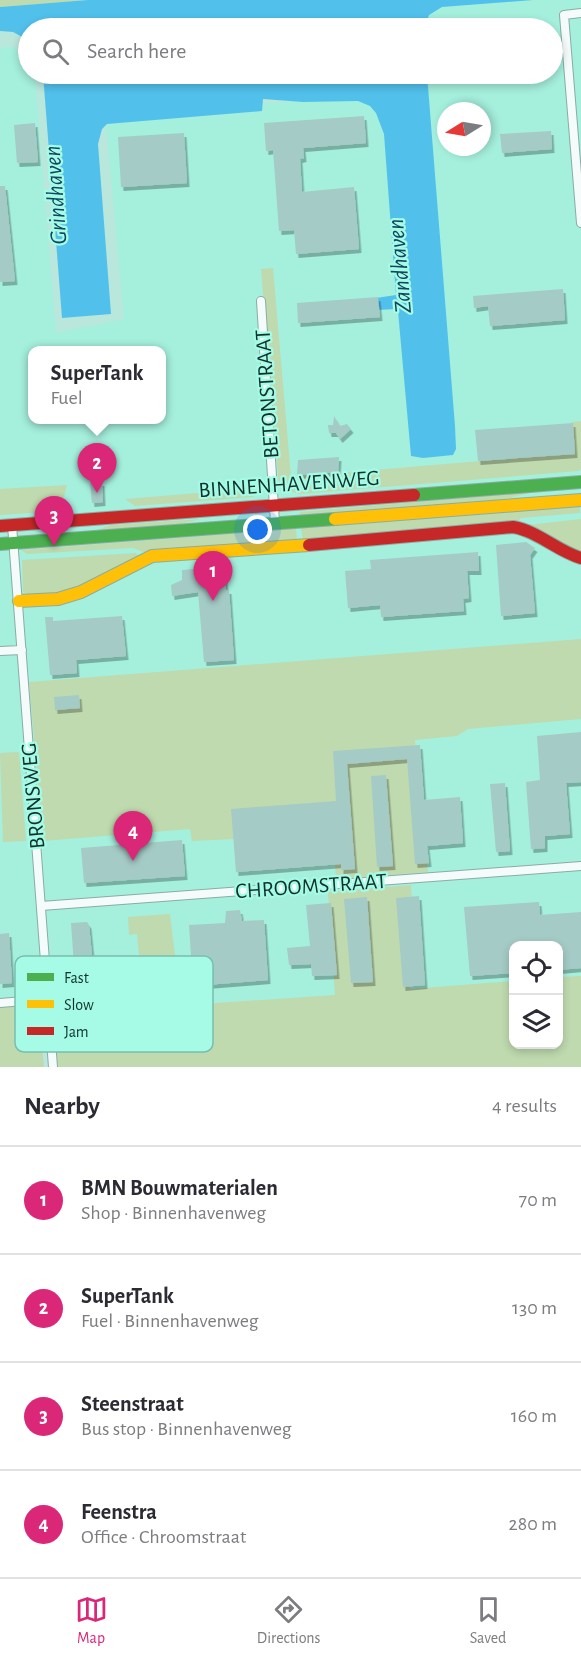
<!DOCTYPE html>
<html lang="en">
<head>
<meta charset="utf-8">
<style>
  :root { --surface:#fff; --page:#f7f7f7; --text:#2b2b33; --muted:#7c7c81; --line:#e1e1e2; --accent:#db2777 }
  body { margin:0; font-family:"Alegreya Sans",sans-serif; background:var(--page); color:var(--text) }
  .controls { position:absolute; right:18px; bottom:18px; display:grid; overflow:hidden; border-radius:12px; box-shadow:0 3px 9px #0003 }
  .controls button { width:54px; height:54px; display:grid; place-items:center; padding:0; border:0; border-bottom:2px solid var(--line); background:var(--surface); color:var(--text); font:30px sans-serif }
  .compass { position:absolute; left:437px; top:102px; width:54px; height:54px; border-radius:50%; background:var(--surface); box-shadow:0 3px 9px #0003; rotate:259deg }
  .you { position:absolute; left:258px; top:530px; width:21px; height:21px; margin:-15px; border:4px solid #fff; border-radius:50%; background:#1a73e8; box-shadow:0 0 0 9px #1a73e833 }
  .badge { display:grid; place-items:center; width:39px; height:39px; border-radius:50%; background:var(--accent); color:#fff; font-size:20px; font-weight:700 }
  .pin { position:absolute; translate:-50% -50px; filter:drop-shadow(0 2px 3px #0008) }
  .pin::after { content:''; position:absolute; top:32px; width:21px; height:18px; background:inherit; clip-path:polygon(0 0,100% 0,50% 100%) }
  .popup { position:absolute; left:28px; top:346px; width:138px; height:78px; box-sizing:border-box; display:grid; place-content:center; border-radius:12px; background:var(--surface); filter:drop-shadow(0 2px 4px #0005); font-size:20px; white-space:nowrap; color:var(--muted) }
  .popup b { font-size:22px; color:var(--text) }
  .popup::after { content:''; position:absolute; left:50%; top:100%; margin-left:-12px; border:12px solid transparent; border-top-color:var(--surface) }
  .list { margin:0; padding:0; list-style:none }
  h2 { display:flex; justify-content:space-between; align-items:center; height:78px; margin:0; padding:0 24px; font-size:26px }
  h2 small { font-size:20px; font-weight:400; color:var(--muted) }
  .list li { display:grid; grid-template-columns:39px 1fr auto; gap:18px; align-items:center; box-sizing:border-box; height:108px; padding:0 24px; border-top:2px solid var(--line) }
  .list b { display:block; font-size:22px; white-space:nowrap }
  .list p { margin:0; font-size:20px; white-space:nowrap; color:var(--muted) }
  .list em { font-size:20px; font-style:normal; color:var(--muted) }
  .icon { flex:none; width:33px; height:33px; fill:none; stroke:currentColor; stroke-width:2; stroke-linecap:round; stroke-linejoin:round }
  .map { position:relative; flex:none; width:581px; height:1067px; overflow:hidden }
  .search { position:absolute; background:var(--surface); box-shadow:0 3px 9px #0003; left:18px; right:18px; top:18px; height:66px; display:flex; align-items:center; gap:15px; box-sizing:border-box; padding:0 21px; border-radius:33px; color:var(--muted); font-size:22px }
  .sheet { height:510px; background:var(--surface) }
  nav { display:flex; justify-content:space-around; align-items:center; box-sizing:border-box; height:84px; border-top:2px solid var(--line); background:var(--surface); font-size:16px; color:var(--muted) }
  nav a { display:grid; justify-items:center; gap:3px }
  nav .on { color:var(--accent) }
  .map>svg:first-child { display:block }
  .built { fill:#a5efdd; fill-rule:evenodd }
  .green { fill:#bfdaaf }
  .water { fill:#51c1ec }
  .building { fill:#a5cbc6; filter:url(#shadow) }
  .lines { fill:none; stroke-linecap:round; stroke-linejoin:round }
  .street-casing { stroke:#89ada5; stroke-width:10 }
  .fast-casing { stroke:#89ada5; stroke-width:14 }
  .slow-casing { stroke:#89ada5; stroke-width:14 }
  .jam-casing { stroke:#89ada5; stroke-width:14 }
  .street { stroke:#f4fbfa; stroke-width:8 }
  .fast { stroke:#4caf50; stroke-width:12 }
  .slow { stroke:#ffc107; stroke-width:12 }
  .jam { stroke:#c62828; stroke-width:12 }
  .labels { text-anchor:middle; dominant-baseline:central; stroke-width:4.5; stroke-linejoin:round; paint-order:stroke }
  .street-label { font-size:22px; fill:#0f332c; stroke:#a5fbe5 }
  .water-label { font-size:24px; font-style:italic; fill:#114661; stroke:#a5fbe5 }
  .key { fill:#a5fbe5; stroke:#78bfae; stroke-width:1.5 }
  .key-label { font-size:16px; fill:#0f332c }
</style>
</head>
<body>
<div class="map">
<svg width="581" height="1067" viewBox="0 0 581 1067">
  <defs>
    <filter id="shadow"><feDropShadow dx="2.5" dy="4" stdDeviation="0" flood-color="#0004"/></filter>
  </defs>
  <rect width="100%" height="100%" fill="#b9e7db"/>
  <path class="built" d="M443 0H581V981L559 982 558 945H514L513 986 0 1014V48L14 47 28 69V74L35 78 56 333 124 319 105 113 362 97 383 117 412 456 421 74H552V28H417L415 4ZM446 111H482V147H446ZM33 350H162V420H33Z"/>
  <path class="green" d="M0 0H88L0 7Z
    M273 268 291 477 574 453 572 422 581 421V469L579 471 299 494 279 487 261 269Z
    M67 485 60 511 0 515V489Z
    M260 488 253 497 135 506 125 499Z
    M534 492 484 504 301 519 300 512Z
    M580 506V513L521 518 517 523 303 540 301 528Z
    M201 519 164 528 92 532 111 525Z
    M581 519V552H576L525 527 528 525Z
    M296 528 297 541 261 544 260 531Z
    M255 532 256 544 146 553 133 548 27 554 21 550Z
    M136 553 139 557C114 569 48 610 23 592L22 560Z
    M581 639V719L468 729 457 736 415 740 428 872 336 879 331 807 232 813 234 839 192 841 190 829 43 841 29 682Z
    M19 752 26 841 3 842 0 753Z
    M411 885 414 936 404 937 410 989 513 981 514 1044H558L559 977 581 976V1067H58L53 1014 335 995 328 892Z
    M170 914 180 996 167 997 165 979 141 977 137 934 129 935 128 917Z
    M30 1004 39 1016 44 1067H0V1007Z"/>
  <path class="water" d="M88 0H533L442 7 429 15 425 28H28V40L13 32 0 31V7Z
    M43 74H427L455 426 456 449 453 455 423 458 411 456 398 311 396 309 377 310 376 298 396 295 384 134 376 113 370 106 358 101 303 102 263 99 262 111 107 124 102 129 98 144 111 314 62 318Z"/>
  <path class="building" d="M364 116 366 143 303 148 304 158 300 159 302 192 354 187 359 249 296 254 294 230 279 231 273 150 266 151 264 123Z
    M35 123 38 162 17 163 14 125Z
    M551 131 552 149 502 153 500 134Z
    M184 133 187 183 121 187 118 137Z
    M0 186H5L15 281 0 282Z
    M563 289 565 320 490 326 488 306 474 308 473 296Z
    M378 297 380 317 298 323 297 303Z
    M334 416 340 426 347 424 351 429 340 439 336 433H329L328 425H333Z
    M573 423 575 454 478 461 475 430Z
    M339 457 338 472 297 475 298 460Z
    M102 482 103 502 92 503 90 483Z
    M526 542 535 548 530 555 535 613 501 616 496 545Z
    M478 552 479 571H467L469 598 463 599 464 611 381 617 380 605 348 608 345 571 371 569 370 560Z
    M224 566 226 590H229L234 660 204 662 198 592 172 596 171 585 182 580V570Z
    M122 616 126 656 76 660 77 673 50 675 45 617H53V621Z
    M79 695 80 708 55 710 54 697Z
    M581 732V782L566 783 570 834 545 836V848L531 849 526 782 540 780 537 736Z
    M420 745 424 800 460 797 463 843 427 846 429 863 415 864 407 759 347 764 355 869 341 870V864L236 872 231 809 336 801 333 751Z
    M386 775 393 866 377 867 371 776Z
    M505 783 510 851 496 852 490 784Z
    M182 840 185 876 84 883 81 848Z
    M419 896 425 985 403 987 396 898Z
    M367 897 373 982 351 983 344 899Z
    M539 902 540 915 581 912V968L558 970V945H513V973L470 976 464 907Z
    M331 903 337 975 312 976 311 964 289 965 287 948 310 946 306 905Z
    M240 910 242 921 264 920 268 980 193 986 189 925 225 923 226 911Z
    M87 922 89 925 95 985 125 983 126 994 140 993 139 983 157 981V997L141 998V1001L127 1002V1005L77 1009 71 923Z
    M9 933 12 983 0 984V934Z"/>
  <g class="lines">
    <defs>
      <path id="street" d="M581 13 564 15 581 223
        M261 301 275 523
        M12 525 53 1067
        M0 651 22 650
        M41 906 581 866
        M0 1003 47 999"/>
      <path id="fast" d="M414 495 581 482
        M0 544 335 519"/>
      <path id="slow" d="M335 519 581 500
        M19 601 58 599 81 592 152 556 309 545"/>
      <path id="jam" d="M0 526 414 495
        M309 545 513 527C538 531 557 551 581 558"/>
    </defs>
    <use href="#street" class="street-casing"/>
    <use href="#fast" class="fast-casing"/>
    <use href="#slow" class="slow-casing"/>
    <use href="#jam" class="jam-casing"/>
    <use href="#street" class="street"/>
    <use href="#fast" class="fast"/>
    <use href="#slow" class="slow"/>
    <use href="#jam" class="jam"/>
  </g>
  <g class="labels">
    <g class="street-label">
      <text transform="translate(267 394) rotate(-94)">BETONSTRAAT</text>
      <text transform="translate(289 484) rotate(-4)">BINNENHAVENWEG</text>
      <text transform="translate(33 796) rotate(-95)">BRONSWEG</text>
      <text transform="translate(311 886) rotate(-4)">CHROOMSTRAAT</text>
    </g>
    <g class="water-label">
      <text transform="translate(56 195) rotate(-94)">Grindhaven</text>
      <text transform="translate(400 266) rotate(-95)">Zandhaven</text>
    </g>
  </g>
  <rect x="15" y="956" width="198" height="96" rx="9" class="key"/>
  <rect x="27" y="973" width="27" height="8" fill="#4caf50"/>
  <rect x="27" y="1000" width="27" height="8" fill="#ffc107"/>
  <rect x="27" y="1027" width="27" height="8" fill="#c62828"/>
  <g class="key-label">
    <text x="64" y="983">Fast</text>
    <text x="64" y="1010">Slow</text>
    <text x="64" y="1037">Jam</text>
  </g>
</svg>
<div class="controls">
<button><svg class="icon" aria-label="locate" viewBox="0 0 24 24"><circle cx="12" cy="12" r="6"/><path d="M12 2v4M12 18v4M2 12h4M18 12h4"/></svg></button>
<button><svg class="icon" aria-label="layers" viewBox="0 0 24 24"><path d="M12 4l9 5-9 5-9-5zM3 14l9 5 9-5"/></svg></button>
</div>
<svg class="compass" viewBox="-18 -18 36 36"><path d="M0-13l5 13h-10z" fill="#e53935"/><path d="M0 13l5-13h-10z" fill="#7c7c81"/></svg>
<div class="you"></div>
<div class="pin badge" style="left:213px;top:601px">1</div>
<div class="pin badge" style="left:97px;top:493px">2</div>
<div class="popup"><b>SuperTank</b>Fuel</div>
<div class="pin badge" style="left:54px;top:546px">3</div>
<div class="pin badge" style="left:133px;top:861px">4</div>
<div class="search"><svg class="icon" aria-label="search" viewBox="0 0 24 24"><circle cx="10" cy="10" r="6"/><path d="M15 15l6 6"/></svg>Search here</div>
</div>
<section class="sheet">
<h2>Nearby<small>4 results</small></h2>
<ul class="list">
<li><span class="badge">1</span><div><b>BMN Bouwmaterialen</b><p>Shop · Binnenhavenweg</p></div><em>70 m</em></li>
<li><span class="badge">2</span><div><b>SuperTank</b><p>Fuel · Binnenhavenweg</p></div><em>130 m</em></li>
<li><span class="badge">3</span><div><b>Steenstraat</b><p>Bus stop · Binnenhavenweg</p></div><em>160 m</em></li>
<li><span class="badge">4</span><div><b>Feenstra</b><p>Office · Chroomstraat</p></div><em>280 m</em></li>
</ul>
</section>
<nav>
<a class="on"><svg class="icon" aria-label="map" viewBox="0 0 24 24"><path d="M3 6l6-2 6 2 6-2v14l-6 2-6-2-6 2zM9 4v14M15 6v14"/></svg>Map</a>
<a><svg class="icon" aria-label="directions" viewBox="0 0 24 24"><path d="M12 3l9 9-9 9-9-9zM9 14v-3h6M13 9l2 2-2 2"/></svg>Directions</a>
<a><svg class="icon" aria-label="saved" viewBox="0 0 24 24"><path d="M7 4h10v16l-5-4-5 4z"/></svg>Saved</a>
</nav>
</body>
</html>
